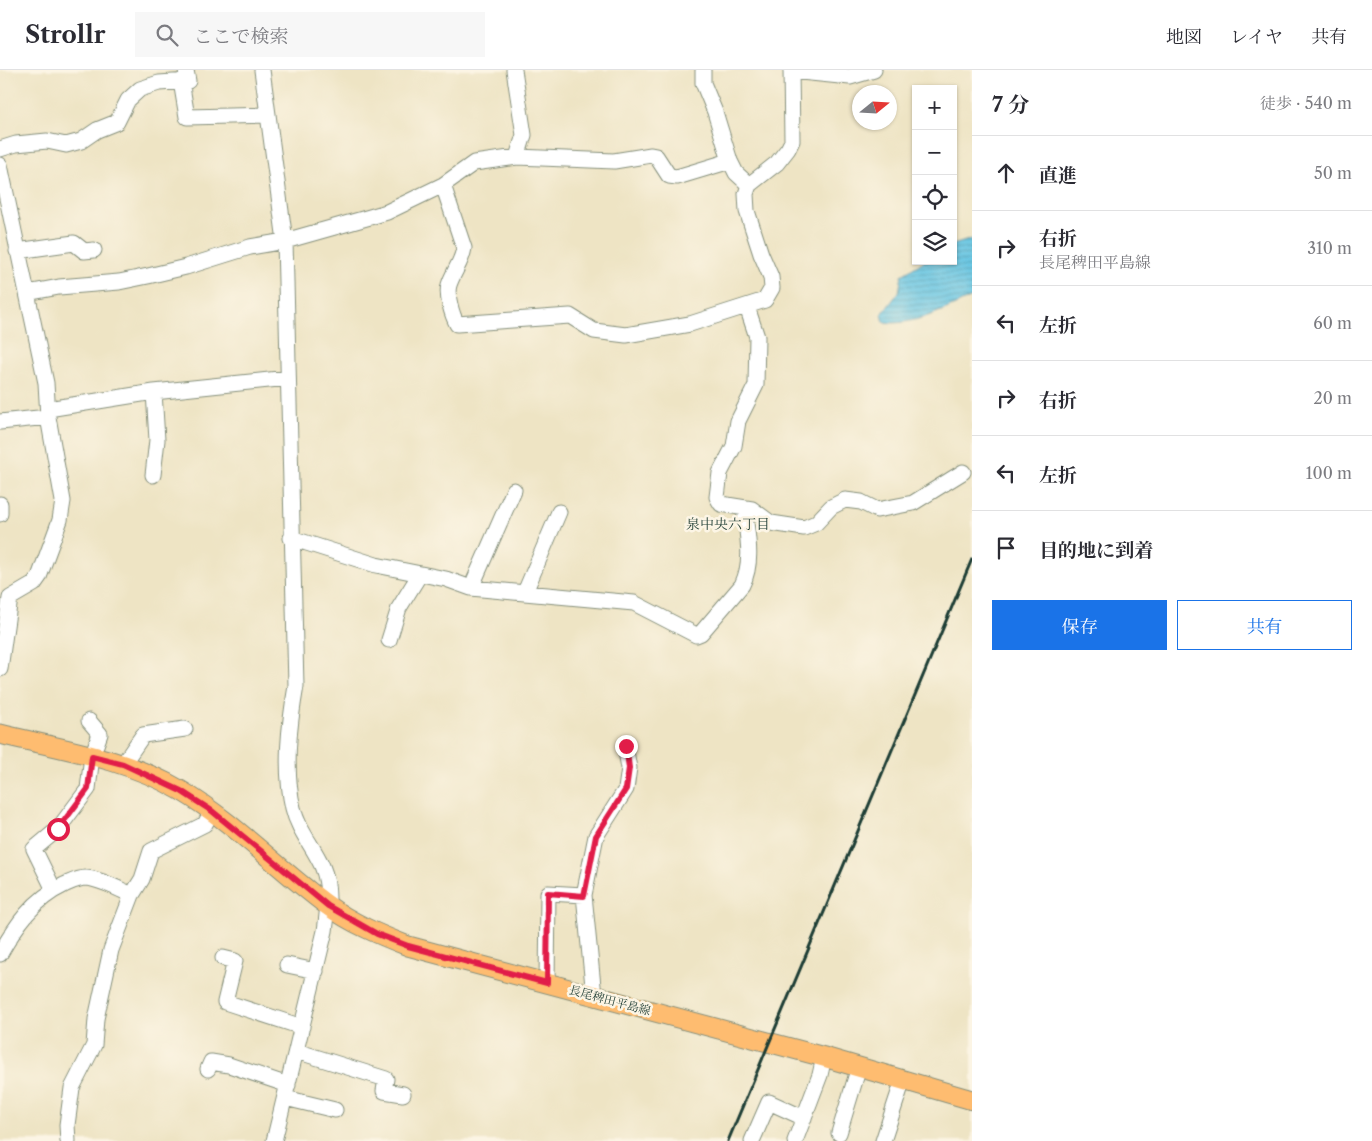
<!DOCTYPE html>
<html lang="ja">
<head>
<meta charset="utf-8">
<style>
  :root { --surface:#fff; --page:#f7f7f7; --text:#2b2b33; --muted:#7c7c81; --line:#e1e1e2; --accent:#1a73e8 }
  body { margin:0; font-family:"Libre Caslon Text","Noto Serif JP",serif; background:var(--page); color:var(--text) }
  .controls { position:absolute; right:15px; top:15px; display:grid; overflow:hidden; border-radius:0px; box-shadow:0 1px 4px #0004 }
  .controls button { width:45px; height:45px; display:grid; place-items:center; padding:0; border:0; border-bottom:1px solid var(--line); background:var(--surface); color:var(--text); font:25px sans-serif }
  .compass { position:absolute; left:852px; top:15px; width:45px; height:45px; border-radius:50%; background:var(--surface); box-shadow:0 1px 4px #0004; rotate:72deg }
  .stop { position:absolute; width:15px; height:15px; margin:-11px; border:4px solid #e11d48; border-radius:50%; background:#fff }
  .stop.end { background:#e11d48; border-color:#fff; box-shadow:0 1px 5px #0008 }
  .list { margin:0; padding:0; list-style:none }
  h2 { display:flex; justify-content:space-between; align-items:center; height:65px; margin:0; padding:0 20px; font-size:21px }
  h2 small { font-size:16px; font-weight:400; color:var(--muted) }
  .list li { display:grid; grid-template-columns:32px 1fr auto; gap:15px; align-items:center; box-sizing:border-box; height:75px; padding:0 20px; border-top:1px solid var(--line) }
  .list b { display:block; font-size:19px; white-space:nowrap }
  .list p { margin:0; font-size:16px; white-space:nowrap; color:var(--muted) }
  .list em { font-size:16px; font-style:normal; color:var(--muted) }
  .actions { display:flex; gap:10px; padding:15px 20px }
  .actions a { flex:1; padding:11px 0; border:1px solid var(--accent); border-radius:0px; text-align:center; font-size:18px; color:var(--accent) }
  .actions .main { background:var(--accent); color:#fff }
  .icon { flex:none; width:28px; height:28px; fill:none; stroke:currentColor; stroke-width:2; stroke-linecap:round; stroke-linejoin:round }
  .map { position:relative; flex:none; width:972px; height:1071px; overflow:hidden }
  header { display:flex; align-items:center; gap:30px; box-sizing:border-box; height:70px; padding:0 25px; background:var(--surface); border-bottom:1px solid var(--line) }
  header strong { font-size:24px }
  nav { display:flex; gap:28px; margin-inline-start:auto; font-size:18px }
  .search { width:350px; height:45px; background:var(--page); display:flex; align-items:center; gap:12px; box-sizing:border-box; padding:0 18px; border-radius:0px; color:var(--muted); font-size:19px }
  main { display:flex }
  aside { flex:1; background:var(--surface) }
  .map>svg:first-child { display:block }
  .water { fill:url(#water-rules); stroke:#42818c }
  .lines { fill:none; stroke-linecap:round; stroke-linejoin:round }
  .minor-casing { stroke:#86907c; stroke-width:17 }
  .major-casing { stroke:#86907c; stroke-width:21 }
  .minor { stroke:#fff; stroke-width:15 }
  .major { stroke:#febc70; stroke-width:19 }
  .rail { stroke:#1f3d34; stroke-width:3 }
  .route { stroke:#e11d48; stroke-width:6 }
  .labels { text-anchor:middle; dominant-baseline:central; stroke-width:5; stroke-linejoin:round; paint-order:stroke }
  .street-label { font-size:12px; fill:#1f3d34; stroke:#fcf5e5 }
  .neighbourhood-label { font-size:14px; fill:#1f3d34; stroke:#fcf5e5 }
</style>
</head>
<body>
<header>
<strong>Strollr</strong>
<div class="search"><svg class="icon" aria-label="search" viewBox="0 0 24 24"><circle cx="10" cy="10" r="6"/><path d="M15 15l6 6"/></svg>ここで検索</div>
<nav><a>地図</a><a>レイヤ</a><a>共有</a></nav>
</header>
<main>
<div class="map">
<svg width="972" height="1071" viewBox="0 0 972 1071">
  <defs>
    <pattern id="water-rules" width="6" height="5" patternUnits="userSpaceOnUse" patternTransform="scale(1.25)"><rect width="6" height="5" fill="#65c5e3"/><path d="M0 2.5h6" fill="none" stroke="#53a1b9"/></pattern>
  </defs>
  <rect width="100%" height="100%" fill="#fcf5e5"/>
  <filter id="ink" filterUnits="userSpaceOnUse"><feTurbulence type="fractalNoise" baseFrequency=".02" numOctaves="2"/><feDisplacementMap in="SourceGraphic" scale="10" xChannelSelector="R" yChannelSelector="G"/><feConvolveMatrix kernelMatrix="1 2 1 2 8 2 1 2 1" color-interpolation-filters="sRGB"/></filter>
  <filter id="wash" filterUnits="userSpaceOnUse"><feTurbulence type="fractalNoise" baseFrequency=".0096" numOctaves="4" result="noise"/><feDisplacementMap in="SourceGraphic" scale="20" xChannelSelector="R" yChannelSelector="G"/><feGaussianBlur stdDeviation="1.12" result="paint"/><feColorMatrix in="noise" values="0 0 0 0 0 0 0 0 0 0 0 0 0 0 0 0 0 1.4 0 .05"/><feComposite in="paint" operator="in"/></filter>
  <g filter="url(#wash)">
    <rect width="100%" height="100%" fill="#eee4c4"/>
    <path class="water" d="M972 169V227C949 238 910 257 884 252L882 244 899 222 902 205 924 191H953V175Z"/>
  </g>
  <g filter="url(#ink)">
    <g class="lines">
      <defs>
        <path id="minor" d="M262 0 285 171 296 616C289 656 284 699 293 738 298 760 313 776 322 796 331 817 328 839 325 861L274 1071
          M514 0 524 65 517 87
          M703 0V13L715 42 730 91 736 103 749 115
          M791 1 850 7 874 0
          M181 11 187 47 268 45
          M0 79 16 74 47 71 66 75 81 71 97 60 117 52 128 30 140 19 159 13 188 11 186 0
          M0 95 46 313 48 347 63 431 60 450 39 507 34 514 10 528 0 599
          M443 115 464 178C462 192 453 202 449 215 446 225 452 245 457 254L570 246 594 261 626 265 690 254 765 230 772 218 771 207 761 184 747 141 746 124 749 115 777 93 788 79 792 71 791 0
          M17 181 74 173 84 181 94 180
          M27 223 59 217 119 212 148 206 186 197 250 177 285 171 370 147 387 142 443 115 474 93 517 87 614 91 651 85 656 86 669 106 677 107 730 91
          M747 237 757 267 756 315 738 351 734 376 720 403 717 427 721 434 752 439 771 453 804 458 816 453 831 437 845 430 861 432 877 440 913 433 963 402
          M48 339 154 322 288 308
          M0 352 48 347
          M153 405 157 370 154 322
          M0 434V444
          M291 468 376 495 446 509 471 518 634 533 696 565 701 563 742 515C754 491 747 464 744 438
          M471 518 514 420
          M525 522 559 442
          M389 570 399 538 420 504
          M123 694 143 665 185 659
          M54 820 34 779 58 759 88 719 92 686 100 664 89 651
          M0 884C16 855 34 829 64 815 71 812 78 808 86 808 101 809 118 819 132 825L142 809 151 781 205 754 212 741
          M223 888 235 891 225 932 302 957
          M287 895 316 901
          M547 913 548 823 584 825
          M594 926 584 825 596 766 626 719 629 698 625 676
          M296 981 386 1009 384 1021 403 1024
          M208 999 211 992 229 995 288 1015
          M285 1028 335 1040
          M839 1063 859 997
          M68 1071 67 1055 72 1018 94 975 96 949 111 880 132 825
          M752 1071 769 1032 804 1048
          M795 1071 820 1005 824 987
          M883 1071 903 1010"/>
        <path id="major" d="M0 664C61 679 125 688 180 720 234 752 277 798 327 835 351 853 380 865 408 876L824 987 972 1030"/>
      </defs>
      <use href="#minor" class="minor-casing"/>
      <use href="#major" class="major-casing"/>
      <use href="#minor" class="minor"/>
      <use href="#major" class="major"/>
      <path class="rail" d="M728 1071 972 489"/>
    </g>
  </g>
  <g class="lines" filter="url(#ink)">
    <path class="route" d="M58 759 88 719 92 686 123 694 181 721 212 741 328 836 377 864 408 876 547 913 548 823 584 826 596 766 626 719 629 698 626 676"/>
  </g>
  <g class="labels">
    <g class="street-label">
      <text transform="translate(610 930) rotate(15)">長尾稗田平島線</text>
    </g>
    <g class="neighbourhood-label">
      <text x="728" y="454">泉中央六丁目</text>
    </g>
  </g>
</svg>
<div class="controls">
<button>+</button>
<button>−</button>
<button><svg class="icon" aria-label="locate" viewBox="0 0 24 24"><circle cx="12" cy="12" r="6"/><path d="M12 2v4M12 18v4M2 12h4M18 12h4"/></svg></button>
<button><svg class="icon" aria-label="layers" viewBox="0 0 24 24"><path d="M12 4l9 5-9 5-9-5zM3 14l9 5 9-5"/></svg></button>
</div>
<svg class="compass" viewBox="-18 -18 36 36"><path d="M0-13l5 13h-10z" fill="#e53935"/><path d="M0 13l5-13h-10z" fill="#7c7c81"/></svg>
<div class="stop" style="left:58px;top:759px"></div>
<div class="stop end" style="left:626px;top:676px"></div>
</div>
<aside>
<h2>7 分<small>徒歩 · 540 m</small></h2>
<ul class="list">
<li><svg class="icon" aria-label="ahead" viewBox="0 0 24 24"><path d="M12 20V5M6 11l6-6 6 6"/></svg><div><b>直進</b></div><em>50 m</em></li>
<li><svg class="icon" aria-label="right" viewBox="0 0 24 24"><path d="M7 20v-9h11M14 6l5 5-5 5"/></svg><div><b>右折</b><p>長尾稗田平島線</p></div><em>310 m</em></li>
<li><svg class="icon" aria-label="left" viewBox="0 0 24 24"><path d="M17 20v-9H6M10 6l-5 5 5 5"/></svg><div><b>左折</b></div><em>60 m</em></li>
<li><svg class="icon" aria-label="right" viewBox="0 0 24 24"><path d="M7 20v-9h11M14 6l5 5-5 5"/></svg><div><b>右折</b></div><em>20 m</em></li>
<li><svg class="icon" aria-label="left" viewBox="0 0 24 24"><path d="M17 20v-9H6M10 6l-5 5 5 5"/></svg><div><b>左折</b></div><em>100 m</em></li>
<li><svg class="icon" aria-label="arrive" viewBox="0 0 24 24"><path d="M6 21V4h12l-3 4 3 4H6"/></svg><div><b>目的地に到着</b></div></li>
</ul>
<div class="actions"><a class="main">保存</a><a>共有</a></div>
</aside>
</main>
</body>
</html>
